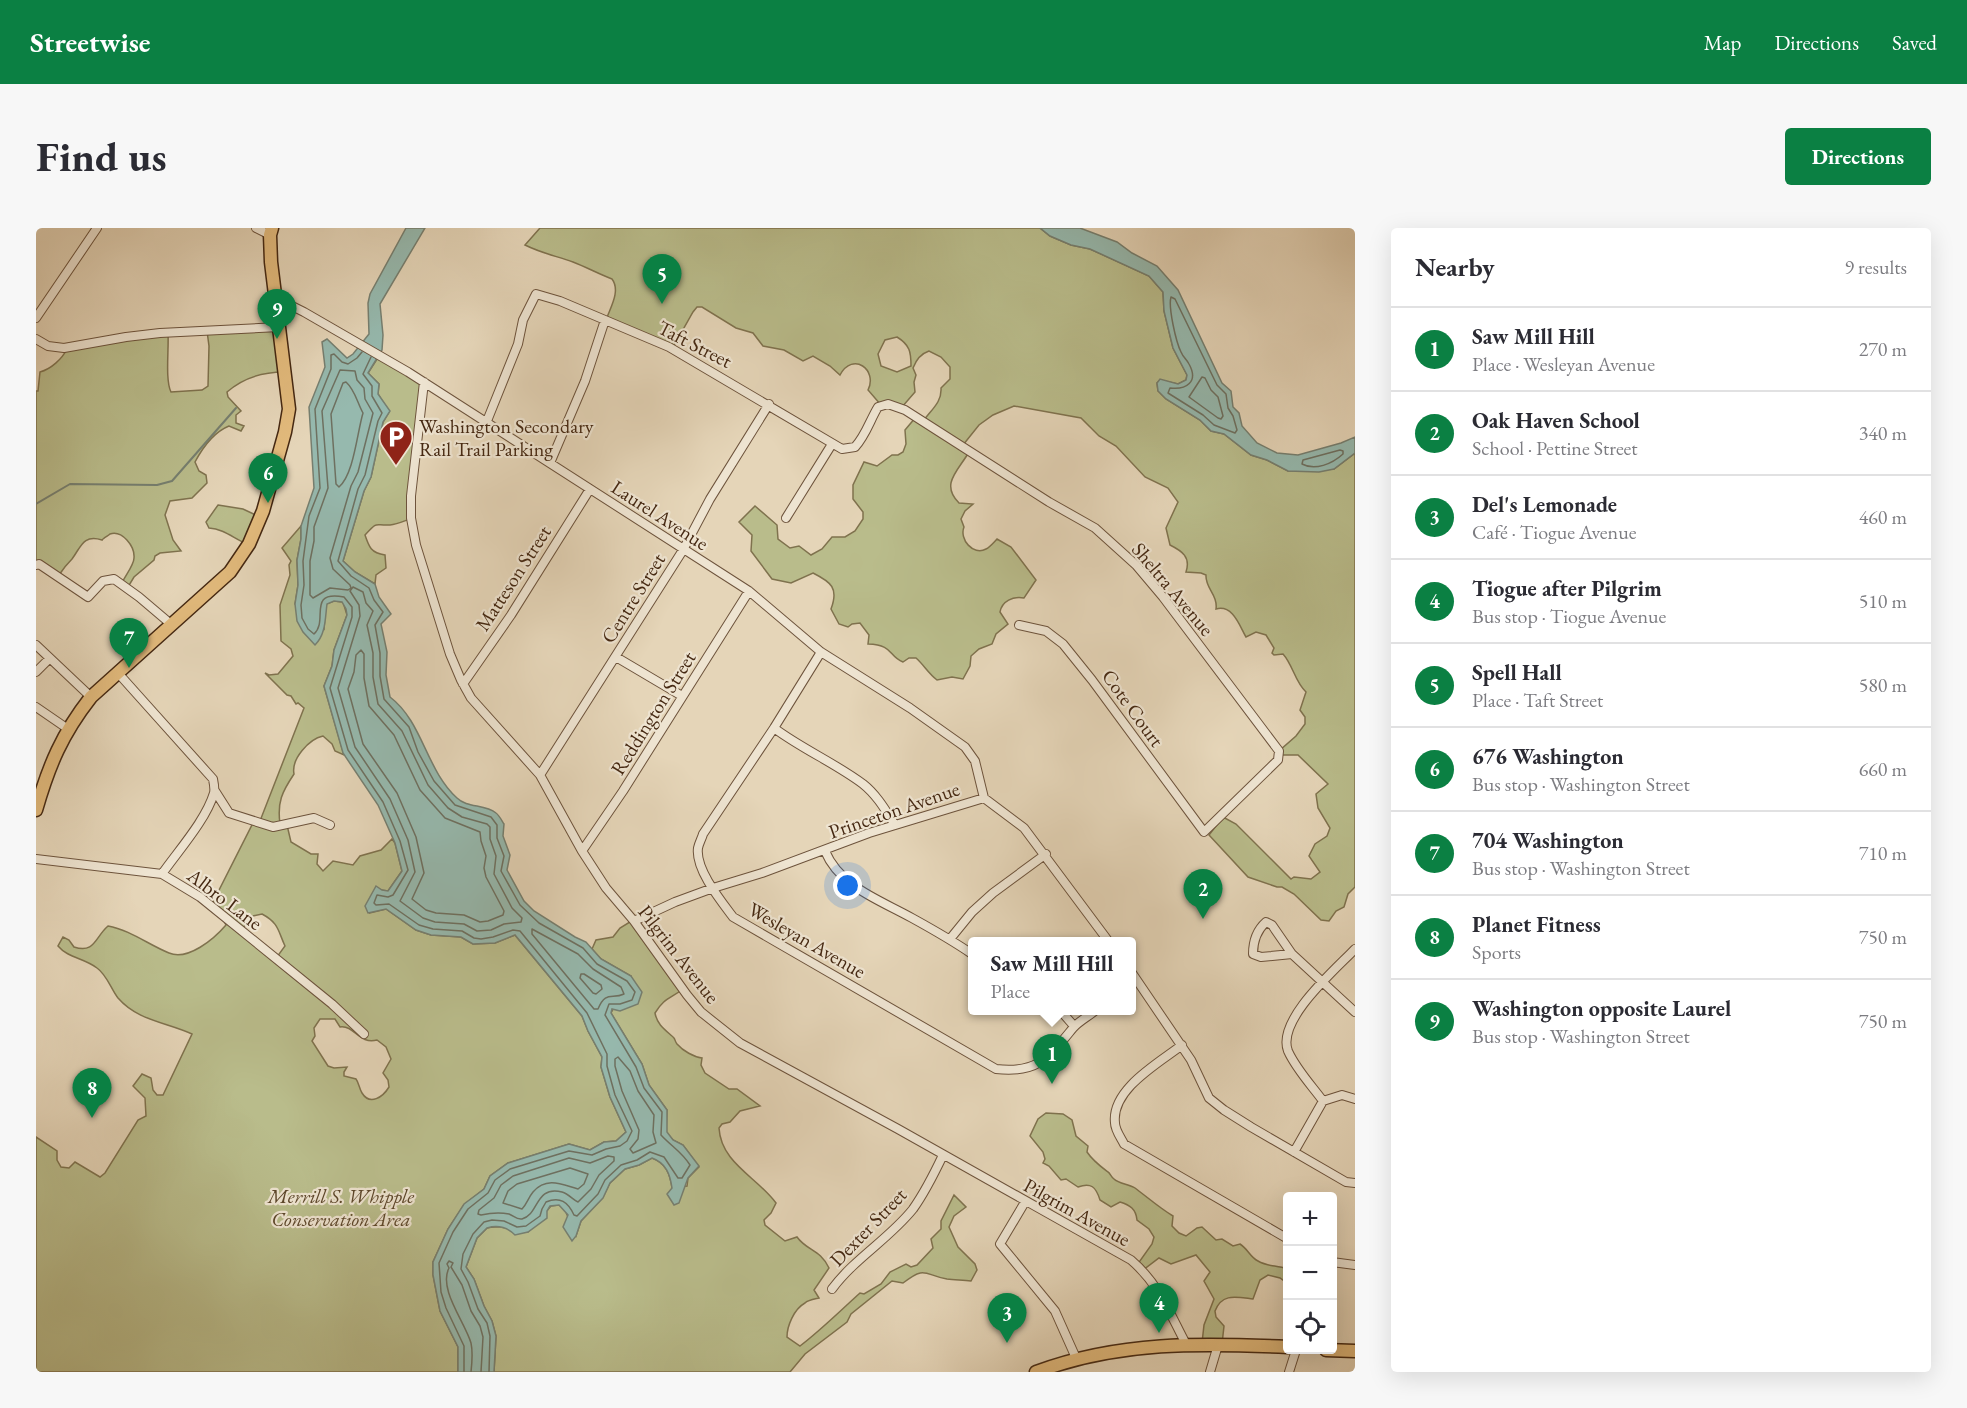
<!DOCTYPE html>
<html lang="en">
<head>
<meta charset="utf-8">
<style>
  :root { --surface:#fff; --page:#f7f7f7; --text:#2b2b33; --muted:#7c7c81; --line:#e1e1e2; --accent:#0b8043 }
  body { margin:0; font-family:"EB Garamond",serif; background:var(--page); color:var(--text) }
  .controls { position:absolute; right:18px; bottom:18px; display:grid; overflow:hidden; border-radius:6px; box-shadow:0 6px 24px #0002 }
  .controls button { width:54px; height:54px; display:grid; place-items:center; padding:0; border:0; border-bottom:2px solid var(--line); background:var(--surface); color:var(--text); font:30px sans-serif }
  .you { position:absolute; left:812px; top:658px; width:21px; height:21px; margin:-15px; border:4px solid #fff; border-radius:50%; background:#1a73e8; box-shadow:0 0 0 9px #1a73e833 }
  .badge { display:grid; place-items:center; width:39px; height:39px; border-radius:50%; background:var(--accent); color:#fff; font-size:20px; font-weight:700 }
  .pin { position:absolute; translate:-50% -50px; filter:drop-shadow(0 2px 3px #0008) }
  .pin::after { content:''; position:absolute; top:32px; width:21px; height:18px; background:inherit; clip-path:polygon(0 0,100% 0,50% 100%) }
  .popup { position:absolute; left:932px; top:709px; width:168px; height:78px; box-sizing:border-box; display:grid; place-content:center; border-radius:6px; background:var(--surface); filter:drop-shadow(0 2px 4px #0005); font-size:20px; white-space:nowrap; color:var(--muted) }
  .popup b { font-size:22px; color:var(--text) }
  .popup::after { content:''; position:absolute; left:50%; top:100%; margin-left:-12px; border:12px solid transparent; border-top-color:var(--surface) }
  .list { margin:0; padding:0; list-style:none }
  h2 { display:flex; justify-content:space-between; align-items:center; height:78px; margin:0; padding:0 24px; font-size:26px }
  h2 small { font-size:20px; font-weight:400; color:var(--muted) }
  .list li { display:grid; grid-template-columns:39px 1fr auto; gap:18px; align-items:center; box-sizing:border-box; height:84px; padding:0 24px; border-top:2px solid var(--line) }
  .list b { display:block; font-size:22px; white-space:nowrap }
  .list p { margin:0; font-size:20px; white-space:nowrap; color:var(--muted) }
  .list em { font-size:20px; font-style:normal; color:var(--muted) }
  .icon { flex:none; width:33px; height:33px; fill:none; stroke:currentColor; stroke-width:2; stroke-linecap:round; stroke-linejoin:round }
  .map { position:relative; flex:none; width:1319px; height:1144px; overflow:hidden; border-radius:6px }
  header { display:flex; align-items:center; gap:36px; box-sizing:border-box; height:84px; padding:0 30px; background:var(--accent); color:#fff }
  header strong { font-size:28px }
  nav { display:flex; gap:33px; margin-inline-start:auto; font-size:21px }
  .intro { display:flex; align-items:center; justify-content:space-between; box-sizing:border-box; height:144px; padding:0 36px }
  h1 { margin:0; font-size:42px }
  .button { padding:15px 27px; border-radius:6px; background:var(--accent); color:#fff; font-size:21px; font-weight:700 }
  main { display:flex; gap:36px; padding:0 36px }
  aside { flex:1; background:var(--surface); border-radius:6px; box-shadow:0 6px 24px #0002 }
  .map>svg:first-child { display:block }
  .green { fill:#b9bc8b; stroke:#7f724e; stroke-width:1.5; fill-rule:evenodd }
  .water { fill:#96b9ae; stroke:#767f70; stroke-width:1.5 }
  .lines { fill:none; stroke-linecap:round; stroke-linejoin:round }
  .shore { stroke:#6e7060; stroke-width:1.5 }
  .stream { stroke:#767f70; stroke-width:2 }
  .minor-casing { stroke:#6d533c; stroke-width:10 }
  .primary-casing { stroke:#452812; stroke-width:15 }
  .minor { stroke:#eee4d1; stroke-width:8 }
  .primary { stroke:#e2ba7c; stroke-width:12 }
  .labels { text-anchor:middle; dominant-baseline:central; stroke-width:4.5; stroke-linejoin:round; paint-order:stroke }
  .street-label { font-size:20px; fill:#452812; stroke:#eee4d1 }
  .poi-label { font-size:20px; fill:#452812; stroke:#eee4d1; text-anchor:start }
  .park-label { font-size:20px; font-style:italic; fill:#5c462a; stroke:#eee4d1 }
</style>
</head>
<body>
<header>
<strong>Streetwise</strong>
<nav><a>Map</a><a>Directions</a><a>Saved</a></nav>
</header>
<div class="intro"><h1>Find us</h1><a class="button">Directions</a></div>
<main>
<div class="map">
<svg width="1319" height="1144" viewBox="0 0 1319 1144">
  <rect width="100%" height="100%" fill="#e5d5b8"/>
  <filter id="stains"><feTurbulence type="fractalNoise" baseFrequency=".00333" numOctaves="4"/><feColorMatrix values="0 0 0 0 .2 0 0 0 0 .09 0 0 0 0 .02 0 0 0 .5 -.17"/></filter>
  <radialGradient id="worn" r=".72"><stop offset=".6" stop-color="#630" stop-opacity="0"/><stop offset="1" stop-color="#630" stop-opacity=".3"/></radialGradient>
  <path class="green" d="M504 0H1004L1014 8 1035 17 1054 21 1113 48 1127 64 1128 83 1137 120 1151 147 1150 152 1142 156 1124 152 1121 155 1122 163 1130 171 1164 192 1175 203 1188 206 1215 227 1231 232 1252 243 1298 241 1319 225V659L1312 666 1308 679 1300 683 1293 693 1285 692 1258 666 1246 659H1241L1212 649 1173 607 1187 589 1200 596 1255 651 1258 649 1275 651 1284 644 1273 628 1279 616 1291 608 1294 600 1282 580 1280 566 1292 556 1262 527H1242L1243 523 1260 508 1269 496V489L1264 482 1270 464C1259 454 1257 437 1247 426L1238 427 1236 425 1238 420 1230 407 1220 404 1210 409C1204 399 1197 376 1180 381 1182 367 1169 360 1170 347L1165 345 1150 344C1155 329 1146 323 1134 317L1130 300 1142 274 1132 260 1109 249 1080 218 1063 208 1045 190 978 178 957 187 943 197 927 217 933 224C922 243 904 256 923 275L937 276 929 283 925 291 928 299C923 311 937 328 950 321 954 319 958 314 961 311L975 319 1000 352 988 370C977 368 966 373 964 384L972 396 960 406 956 416 943 421 935 428 934 438 927 451 916 449 901 452C892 445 888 437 880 430H873L867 434C852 428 858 417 832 416L833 407 824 395 816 396 812 399 803 396 795 381C803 360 795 354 777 345L755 355 736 351 715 323 716 307 703 294 719 278 741 297 742 311 754 320 763 318 775 327 786 321 796 309H809L819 303 827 291V284L817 271V257L828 234 841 238 856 227H862L867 224 870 216 869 202 880 189 888 192C896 181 906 174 905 160L914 151V139L905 129 893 123C884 126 880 132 877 140L880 147 878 154 879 164 866 179 845 177 832 162C842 142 817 123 804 147L794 138 777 128 767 133 748 122 727 118 717 105 700 100 666 79H661L657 84 636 121 570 92C574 80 585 63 576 51 563 46 550 39 537 34 520 28 505 25 489 17ZM861 109C874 117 875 124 875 138L861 144 845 138 842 126 849 112Z
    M241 98 248 144C227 144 207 150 191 164L192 169 205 183 200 187V195L208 198 205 203 193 198C178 204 167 219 159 234L163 243 170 247 171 255 156 270 134 273 129 287 137 312 145 323 124 325 119 328 118 332 98 349 92 359 86 355C89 348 98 337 98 330 99 318 86 302 74 306 73 307 66 311 66 312 47 306 45 319 36 331 31 336 27 341 23 347L0 336V163H2L4 144C15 141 26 131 31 121L132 105C133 121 129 152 135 164L166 162 172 158 173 118 171 103Z
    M343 128 386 153 374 291C368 293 361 296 354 297 338 298 343 292 329 307 333 319 335 325 349 327L350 340 340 347 339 356 319 344 307 333 328 263 335 249 347 194 353 184 342 166 343 156 332 145Z
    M182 277 207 281 222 288 211 316C197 310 188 301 173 300L170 294Z
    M265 298V311L261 332 262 357 259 376 288 401 290 376 298 373 307 374 311 387 298 422 296 438 288 458 308 527 299 523 296 516 287 508C273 511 255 531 258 546 246 564 241 574 244 596L251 597 255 614 275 626H282L281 636 287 643 297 633 317 637 324 628 345 622 356 611 359 615 366 643 352 663 345 662 334 685 350 681 380 702 395 707 425 709 437 716 459 715 479 707 546 788 552 803 566 829 565 839 574 869 590 904 580 913 568 914 554 922 533 916 472 935 454 948 448 961 428 977 412 1001 397 1034V1047L404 1083 422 1119V1144H0V909L21 923V932L25 939 33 940 39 934 64 949 69 945 102 892 110 888 109 870 97 858 106 846 115 850 117 862 121 867H127L156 806C130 794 102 793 82 770 75 761 71 747 61 740 48 730 32 730 22 718L27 709 33 712 38 719C59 726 59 709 72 698 94 702 113 717 133 725 152 733 178 711 190 697L177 674 217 595 224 593 268 480 262 475 260 476 255 468 251 467 229 445 233 447 242 446 257 428 255 421 245 413 244 377 254 347 253 337 255 333 246 320ZM226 686C243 695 242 703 249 718L241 729 206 701 217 688ZM284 791H299L304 799C319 797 323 817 341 812L350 819 355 831 347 845 352 852 353 859C347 869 334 878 326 865 323 860 323 855 320 851L308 848V844L311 839 298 840 292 838 276 813 279 808 278 800Z
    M597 692 647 761C634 771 628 770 619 785 621 796 628 801 636 808 640 811 638 812 641 816 647 823 658 829 666 830L665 837 669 845 693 861H701L724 878 704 883 694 894 686 896 683 900C685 935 721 949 740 975L735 985 728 992 729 997 749 1013 761 1009C771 1023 784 1021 793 1040L778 1062 783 1070C779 1071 772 1072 769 1075 758 1081 751 1098 751 1109L764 1118C785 1102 804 1083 824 1065L828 1066 845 1056 854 1044 870 1036 875 1039 881 1037 897 1020 895 1011 905 1001V993L918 967 930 979 918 988 913 999 922 1019 939 1036 941 1042 935 1053C927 1052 919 1052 911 1051 888 1047 890 1037 867 1055L856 1053 815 1086 811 1094 769 1126 754 1144H458L460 1108 456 1093 448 1078 438 1051 430 1039 441 1010 451 1000C465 996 478 1004 492 1004L515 978 523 977 529 982 540 1008 545 993 567 969 574 955 589 941 603 937 616 930C630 935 634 946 636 960L651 958 652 950 663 939 647 917 637 912 630 904 631 882 613 857 606 836 575 785 595 748 565 731 556 721 560 712 577 709 584 700Z
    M1010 885 1027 886 1036 892 1040 908 1052 918 1051 924C1057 933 1064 938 1072 944 1074 945 1075 949 1078 951 1083 956 1093 956 1099 960 1111 969 1125 981 1137 988L1136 998 1143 1005 1150 1008 1161 1000 1166 999 1180 1012 1186 1011 1197 1018 1204 1016C1212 1021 1214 1029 1222 1033 1232 1039 1241 1037 1251 1041V1055L1244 1050 1232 1047 1224 1052 1217 1071C1200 1069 1186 1065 1179 1083L1180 1089 1188 1098 1186 1116 1166 1115 1168 1097 1178 1071 1168 1053 1174 1044 1160 1027 1135 1036 1123 1030 1107 1042 1101 1037 1116 1016 1118 1009 1113 1001 1101 992C1100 981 1094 977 1084 974L1075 979 1064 972C1060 959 1055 954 1042 959L1030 951 1025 952 1013 938 1007 935 1009 931 1007 924 994 908 1002 891Z"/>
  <path class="water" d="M370 0H389L344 76 347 107 346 122 332 145 343 156 342 166 354 183 347 194 335 249 328 263 307 333 319 344 339 356 343 369 355 386 345 396 351 424 350 447 354 469C387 494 390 542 421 570 431 580 449 576 460 585 463 587 466 593 468 596L467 608 474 627 471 642 488 673 498 683 539 709 550 714 565 731 595 748 606 764 602 776 584 783 576 781 575 785 606 836 613 857 631 882V904L637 912 647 917 663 938 652 950 643 975 638 977 631 966 636 960C634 946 630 935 616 930L603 937 589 941 574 955 567 970 545 993 540 1008 536 1013 527 999 532 987 523 977 514 978 511 983V990L492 1004 479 1007C471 999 461 997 451 1000L441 1010 430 1039 438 1051 448 1078 456 1093 460 1108 458 1144H422V1119L404 1083 397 1047V1034L412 1001 428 976 448 961 454 948 472 935 533 916 554 922 568 914 580 913 590 904 574 869 565 839 566 829 552 803 546 788 479 707 459 715 437 716 425 709 395 707 380 702 350 681 332 685 329 678 340 658 346 662 352 663 366 643 359 615 342 577 307 525 288 458 296 438 298 422 311 387 310 381 306 374 298 373 291 376C289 391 290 406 279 417L267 404 261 393 259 376 262 357 261 332 265 311V298L278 260 273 179 289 139 286 114 291 111 311 130 317 126 333 106 332 75 334 66Z
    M1004 0H1044L1081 14 1096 25 1121 38 1142 62 1186 155 1195 163 1197 179 1203 185 1206 198 1221 215 1241 225 1262 227 1305 215 1319 209V225L1298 241 1283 244 1252 243 1231 232 1215 227 1188 206 1175 203 1164 192 1130 171 1122 163 1121 155 1124 151 1142 156 1150 152 1151 147 1137 120 1128 83 1127 64 1113 48 1054 21 1035 17 1014 8Z"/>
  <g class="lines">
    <path class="shore" d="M1135 69 1139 71 1181 157 1190 166 1192 180 1197 188 1201 202 1199 205 1178 197 1167 187 1132 165 1134 160C1150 162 1163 154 1153 136 1151 132 1147 129 1145 124 1140 114 1132 79 1135 69Z
      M326 124 321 130 312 136 306 134 298 126 295 127V141L279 181 284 260 273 288 267 333 268 357 265 377 266 390 272 401 278 406C293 393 270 362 308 369L316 379V389L294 460 312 522 347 574 364 613 372 642 357 667 352 669 341 667 338 675 340 677 353 676 383 697 397 701 426 703 438 710 445 711 457 709 477 702 484 703 551 785 571 826V838L579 867 596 903 591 913 584 918 570 921 556 927 533 923 474 941 459 952 452 965 432 981 417 1004 403 1035 405 1064 410 1080 428 1118V1144
      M335 129 327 146 336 158V168L346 185 342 193 329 247 322 261 302 333 315 348 333 360 338 372 347 384 339 397 344 425V448L348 471 373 499 382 524 398 553 419 577 455 589 461 597V610L468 628 465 643 484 677 503 695 547 720 561 736 591 753 599 764 596 772 584 776H573L569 787 600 839 608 860 626 884 625 907C635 918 646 924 654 937L646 950H642L628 929 614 924 601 932 585 937 569 952 562 966 541 988 538 987C532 974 524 968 510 974L506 981 504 988 490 998 481 999 468 993 456 992 448 994 437 1006 427 1026 425 1041 432 1054 442 1081 451 1095 454 1108 453 1144
      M304 142 319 143 321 152 328 160 329 171 337 185 322 244 315 258 294 330 297 341 314 357 315 360 312 362 294 360 277 370 274 367V333L278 313V299L292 260 286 183Z
      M1166 149 1169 150 1175 162 1182 169 1187 188 1185 191 1182 190 1153 169Z
      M310 154C319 162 321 174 327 185 321 205 318 246 303 259L300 256 295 186 307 155Z
      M1304 222 1307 223V226C1296 236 1279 243 1266 236L1267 232Z
      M317 359 327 364 330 375 337 383 331 397 337 425V449L342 476 366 503 392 557 412 580 426 589 451 596 454 599V611L460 628 458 646 476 680 486 690 485 694 468 696 455 702 441 703 428 696 399 694 387 690 364 673 379 644 372 612 354 571 319 519 302 460 324 388 323 377 314 363Z
      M325 422 328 426V450L333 478 358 507 384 562 409 590 444 604 445 613 450 628 448 640 450 649 468 683 467 687 452 693 444 694 428 687 400 685 390 682 376 671 388 645 380 609 361 565 327 516 312 461 318 444 320 427Z
      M496 701 542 726 557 741 585 759 588 766C576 772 570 762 562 781H558L496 706Z
      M545 746H548L565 757 566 761 560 766 557 765 544 750Z
      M582 829 594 843 602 863 618 887 617 904 620 915 597 925 594 921 602 911 603 902 586 863 579 838V831Z
      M572 928 578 929V933L563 947 555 961 542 974C537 972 533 966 526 964 499 957 503 987 486 991 481 992 478 988 473 986 463 984 454 985 445 987L442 986 443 982 458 970 465 957 477 948 533 930 554 935Z
      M534 940 552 946 548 956 542 961C527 957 511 948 497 964 492 970 491 976 486 981L467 975 472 963 481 956Z
      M435 1144C436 1135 437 1124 435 1115 429 1094 402 1061 413 1040L411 1036 413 1033 417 1035 415 1039 426 1057 435 1083 444 1098 447 1109 445 1144"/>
    <path class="stream" d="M0 276 34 256 121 257 136 253 200 180"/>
    <defs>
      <path id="minor" d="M220 0 234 7
        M240 76 250 75 268 84 372 144 713 363 785 424 874 480 929 519 939 533 948 570
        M0 90 61 0
        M0 111 12 118 28 120 90 109 124 105 243 99
        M388 154 375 268V290L380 317 414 426 425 452 435 470 504 547 546 623 570 660 598 693 651 767 665 784 704 815 862 901 1095 1032C1123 1056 1133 1084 1150 1116
        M451 193 482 116 487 92 500 66 524 73 633 119 806 221 819 219C830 207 834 192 842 179L852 176 869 182 1013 274 1059 300 1100 337 1127 369 1243 523 1242 532 1168 604 1056 452 1027 416 1010 403 983 397
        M514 235 549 153 569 92
        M750 290 796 216
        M0 337 3 336 52 369 67 353 78 351 103 369 136 397
        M0 417 55 469
        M785 424 738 500 667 606C666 610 663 615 662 620 659 641 685 673 697 689L960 841C1002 846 1013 829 1037 800 1043 793 1053 788 1060 782
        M580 429 646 468
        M0 444 14 430
        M82 445 177 551C178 556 179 561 178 565 170 592 142 623 126 646
        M427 456 475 387 554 261
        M0 479 32 501
        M738 500C766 521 799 535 827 556 841 567 850 583 859 597
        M504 547 647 322 674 271 733 176
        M179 563 193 585 237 599 278 590 294 597
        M546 623 587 563 713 363
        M789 623C804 659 844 672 876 690 896 701 917 713 936 726
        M0 631 126 646 164 669 296 776 328 806
        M598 693 639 674 677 660 726 645 833 605 948 570 988 600 1073 714
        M1230 694 1236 697 1256 726 1225 729 1217 726C1217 714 1221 702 1230 694Z
        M914 711 936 684 957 665 1010 626
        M1256 726 1319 784
        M1096 745 1155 832 1173 870 1188 882 1215 899 1310 954 1319 955
        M1024 782 1038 798
        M1146 817C1123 835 1075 861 1079 895 1079 902 1085 910 1088 916L1252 1011
        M1287 873C1276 858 1260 841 1252 823 1240 792 1300 741 1319 721
        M1287 873 1306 867 1319 871
        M1258 924 1287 873
        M989 974 964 1016 1019 1083 1040 1130
        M1296 1034 1319 1037
        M796 1061C819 1030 853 1011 877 981 889 964 898 946 907 927
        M1174 1144 1182 1117
        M1253 1144 1260 1122"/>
      <path id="primary" d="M0 582C13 537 26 506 55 469L194 344 213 316 227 283 249 204 253 181 235 34 234 7 236 0
        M1290 1122 1319 1123
        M1000 1144C1083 1113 1165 1115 1252 1119"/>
    </defs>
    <use href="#minor" class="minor-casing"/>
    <use href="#primary" class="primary-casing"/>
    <use href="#minor" class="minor"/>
    <use href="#primary" class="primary"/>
  </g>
  <defs>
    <symbol id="parking-pin" viewBox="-11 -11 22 30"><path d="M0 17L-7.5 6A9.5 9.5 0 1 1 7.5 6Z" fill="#8f2418" stroke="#eee4d1"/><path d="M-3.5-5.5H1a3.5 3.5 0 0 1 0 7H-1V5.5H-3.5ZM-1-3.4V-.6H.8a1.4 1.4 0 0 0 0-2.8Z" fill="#fff"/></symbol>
  </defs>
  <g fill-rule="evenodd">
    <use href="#parking-pin" x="341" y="190" width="38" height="52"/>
  </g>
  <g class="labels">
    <g class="street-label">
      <text transform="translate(659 116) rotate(27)">Taft Street</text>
      <text transform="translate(624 287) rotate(33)">Laurel Avenue</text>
      <text transform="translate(477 350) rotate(-57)">Matteson Street</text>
      <text transform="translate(1137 361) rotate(50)">Sheltra Avenue</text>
      <text transform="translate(597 370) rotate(-58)">Centre Street</text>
      <text transform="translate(1097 480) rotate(54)">Cote Court</text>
      <text transform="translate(617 485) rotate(-58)">Reddington Street</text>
      <text transform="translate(858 582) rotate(-19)">Princeton Avenue</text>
      <text transform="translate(189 671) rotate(37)">Albro Lane</text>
      <text transform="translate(771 712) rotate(30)">Wesleyan Avenue</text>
      <text transform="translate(643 726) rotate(52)">Pilgrim Avenue</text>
      <text transform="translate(1041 984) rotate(29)">Pilgrim Avenue</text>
      <text transform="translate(832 999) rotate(-46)">Dexter Street</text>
    </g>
    <g class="poi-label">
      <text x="383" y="198">Washington Secondary<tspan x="383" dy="23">Rail Trail Parking</tspan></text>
    </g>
    <g class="park-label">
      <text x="305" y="968">Merrill S. Whipple<tspan x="305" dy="23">Conservation Area</tspan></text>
    </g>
  </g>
  <rect width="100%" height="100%" filter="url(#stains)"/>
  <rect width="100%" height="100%" fill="url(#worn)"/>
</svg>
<div class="controls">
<button>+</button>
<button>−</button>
<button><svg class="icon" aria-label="locate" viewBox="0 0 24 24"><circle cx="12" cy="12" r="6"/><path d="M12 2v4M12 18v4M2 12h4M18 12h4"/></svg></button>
</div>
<div class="you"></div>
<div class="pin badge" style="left:1016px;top:856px">1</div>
<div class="popup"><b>Saw Mill Hill</b>Place</div>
<div class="pin badge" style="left:1167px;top:691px">2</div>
<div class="pin badge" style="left:971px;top:1115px">3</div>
<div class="pin badge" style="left:1123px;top:1105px">4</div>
<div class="pin badge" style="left:626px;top:76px">5</div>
<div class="pin badge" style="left:232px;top:275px">6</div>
<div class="pin badge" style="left:93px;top:440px">7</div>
<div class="pin badge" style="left:56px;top:890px">8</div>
<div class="pin badge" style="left:241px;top:111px">9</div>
</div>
<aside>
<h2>Nearby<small>9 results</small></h2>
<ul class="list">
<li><span class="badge">1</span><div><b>Saw Mill Hill</b><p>Place · Wesleyan Avenue</p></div><em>270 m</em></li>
<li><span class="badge">2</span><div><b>Oak Haven School</b><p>School · Pettine Street</p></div><em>340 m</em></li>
<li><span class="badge">3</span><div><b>Del's Lemonade</b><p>Café · Tiogue Avenue</p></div><em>460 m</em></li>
<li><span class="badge">4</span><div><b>Tiogue after Pilgrim</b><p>Bus stop · Tiogue Avenue</p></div><em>510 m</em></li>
<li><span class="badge">5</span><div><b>Spell Hall</b><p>Place · Taft Street</p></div><em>580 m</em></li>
<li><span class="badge">6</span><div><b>676 Washington</b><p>Bus stop · Washington Street</p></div><em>660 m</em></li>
<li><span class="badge">7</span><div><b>704 Washington</b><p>Bus stop · Washington Street</p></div><em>710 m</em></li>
<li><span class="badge">8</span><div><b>Planet Fitness</b><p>Sports</p></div><em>750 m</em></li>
<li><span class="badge">9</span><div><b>Washington opposite Laurel</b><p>Bus stop · Washington Street</p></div><em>750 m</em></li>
</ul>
</aside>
</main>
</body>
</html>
